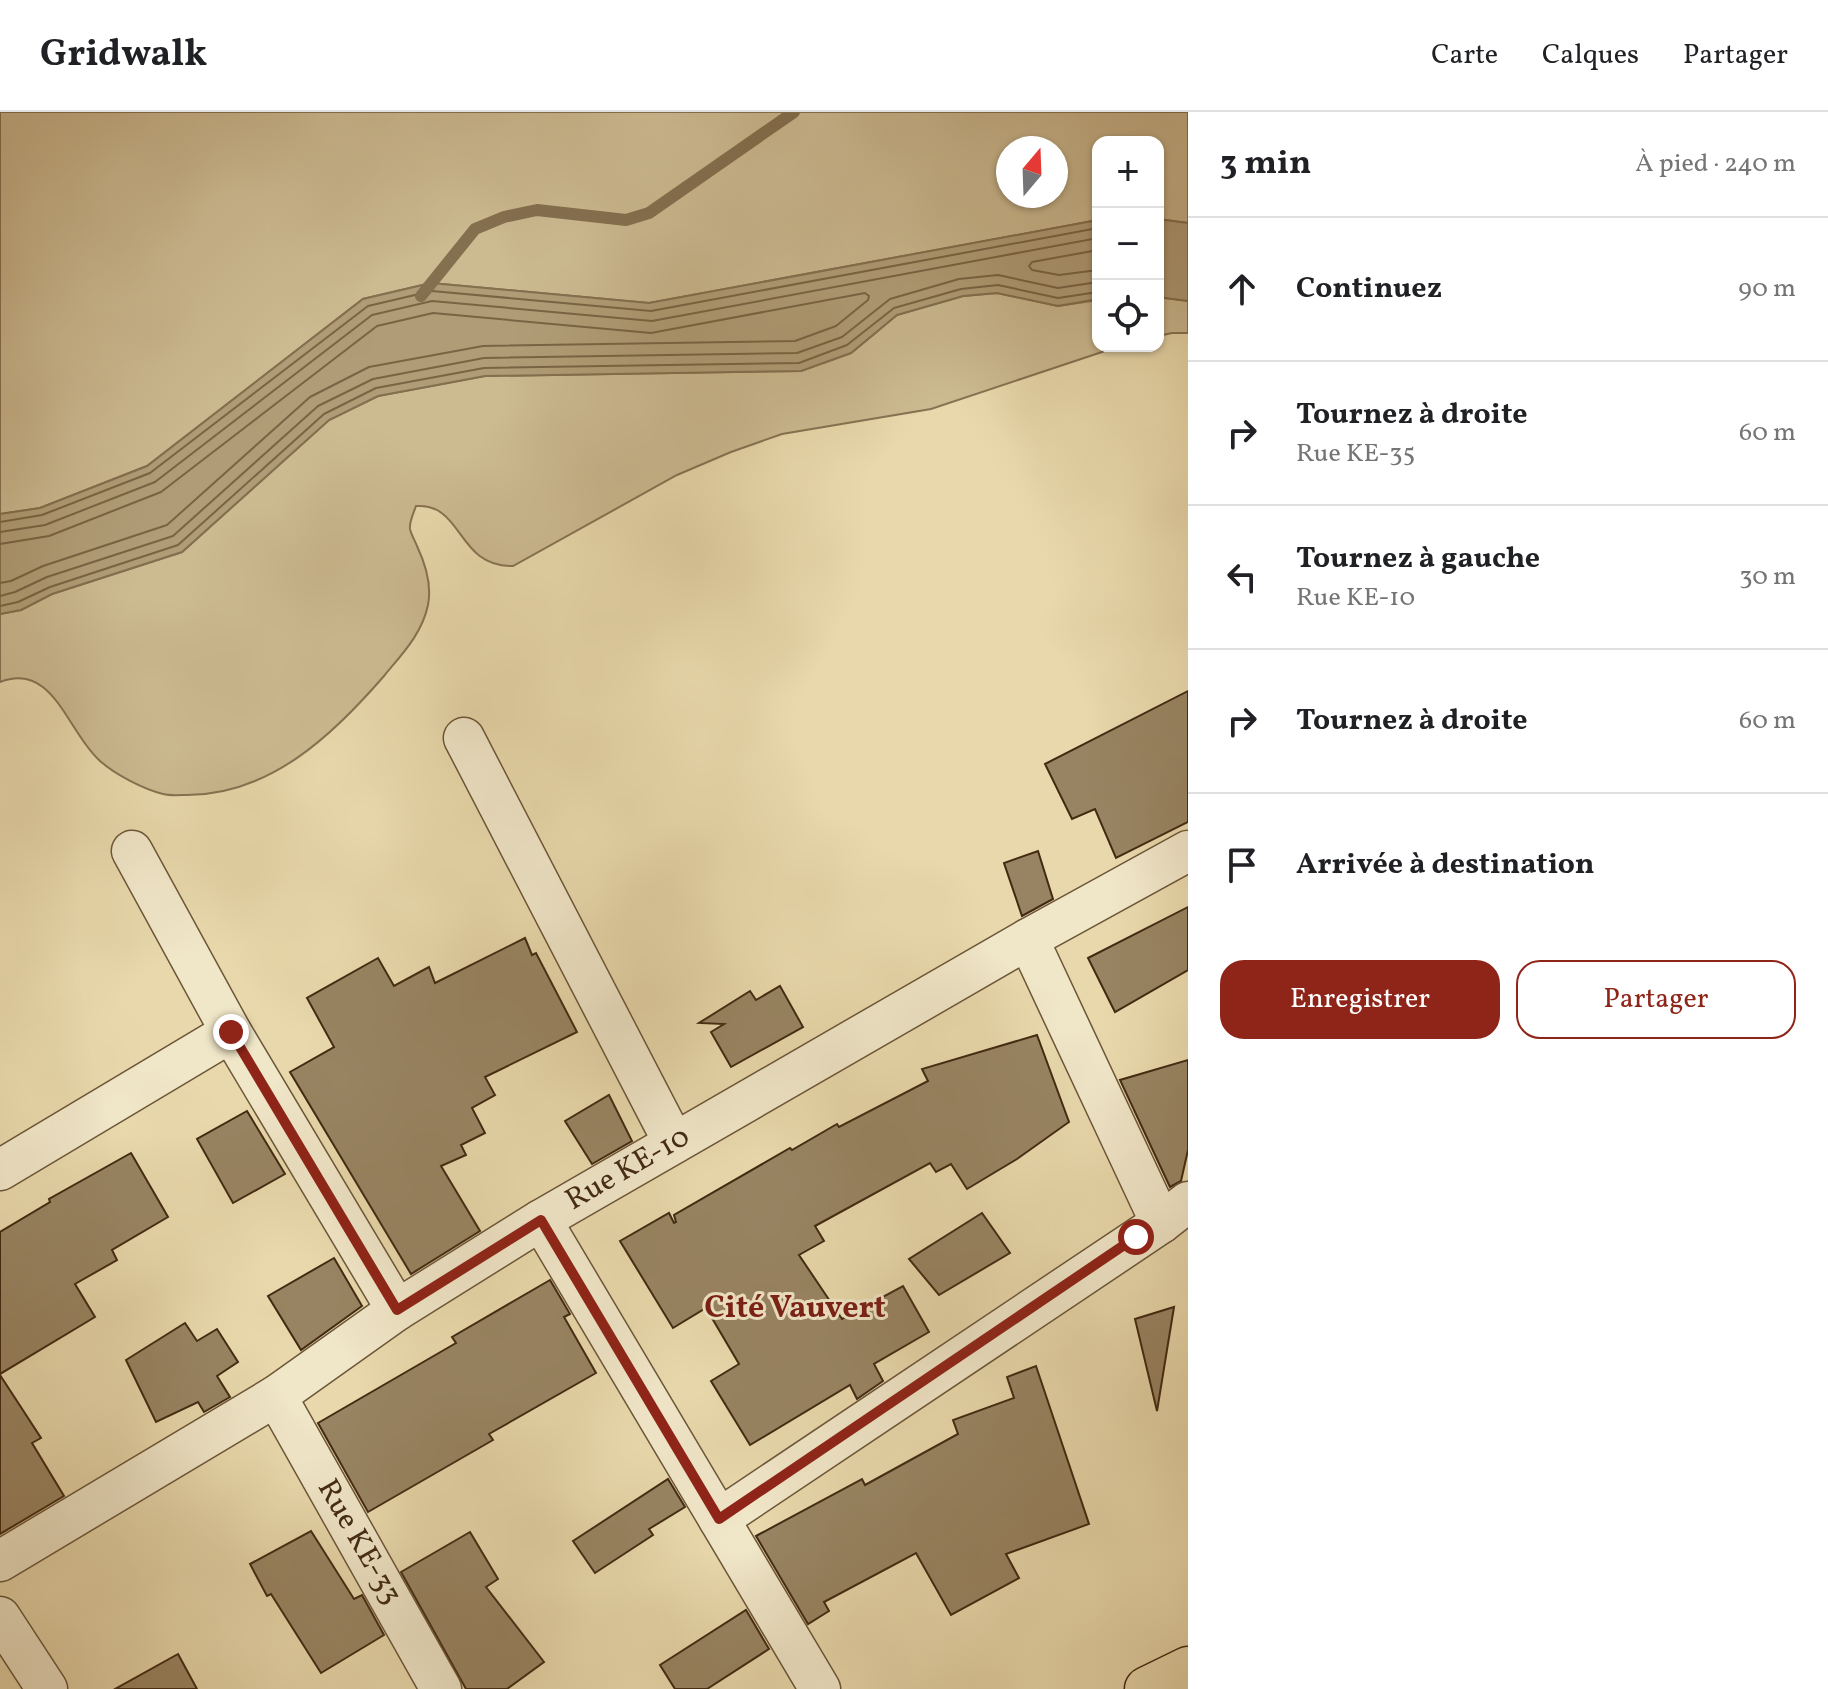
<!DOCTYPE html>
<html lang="fr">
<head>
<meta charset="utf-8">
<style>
	:root { --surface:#fff; --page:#f2f2f2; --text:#202124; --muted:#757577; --line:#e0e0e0; --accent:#8f2418 }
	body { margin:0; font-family:Vollkorn,serif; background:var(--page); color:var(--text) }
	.controls { position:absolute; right:24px; top:24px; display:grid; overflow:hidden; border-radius:16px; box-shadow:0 2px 6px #0004 }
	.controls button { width:72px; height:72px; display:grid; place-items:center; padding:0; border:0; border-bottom:2px solid var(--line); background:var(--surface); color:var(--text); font:40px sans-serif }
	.compass { position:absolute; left:996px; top:24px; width:72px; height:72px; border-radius:50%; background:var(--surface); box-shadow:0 2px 6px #0004; rotate:19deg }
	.stop { position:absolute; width:24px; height:24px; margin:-18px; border:6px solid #8f2418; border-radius:50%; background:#fff }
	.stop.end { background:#8f2418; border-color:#fff; box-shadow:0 2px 8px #0008 }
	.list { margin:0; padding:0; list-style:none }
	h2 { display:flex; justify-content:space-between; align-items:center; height:104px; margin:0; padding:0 32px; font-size:34px }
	h2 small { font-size:26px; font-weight:400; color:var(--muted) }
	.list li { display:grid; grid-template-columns:52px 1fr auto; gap:24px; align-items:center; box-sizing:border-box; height:144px; padding:0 32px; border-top:2px solid var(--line) }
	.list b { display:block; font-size:30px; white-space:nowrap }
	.list p { margin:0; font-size:26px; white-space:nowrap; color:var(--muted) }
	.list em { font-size:26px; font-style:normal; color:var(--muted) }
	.actions { display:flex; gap:16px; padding:24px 32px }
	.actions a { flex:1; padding:18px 0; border:2px solid var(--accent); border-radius:24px; text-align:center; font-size:28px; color:var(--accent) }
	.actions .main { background:var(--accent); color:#fff }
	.icon { flex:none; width:44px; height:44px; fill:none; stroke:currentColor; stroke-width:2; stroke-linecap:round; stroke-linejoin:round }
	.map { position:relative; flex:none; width:1188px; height:1577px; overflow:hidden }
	header { display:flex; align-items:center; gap:48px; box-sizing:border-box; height:112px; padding:0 40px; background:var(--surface); border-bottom:2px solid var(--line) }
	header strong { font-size:38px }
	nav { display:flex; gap:44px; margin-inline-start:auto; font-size:28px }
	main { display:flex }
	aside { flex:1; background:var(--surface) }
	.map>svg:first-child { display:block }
</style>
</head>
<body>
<header>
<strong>Gridwalk</strong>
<nav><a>Carte</a><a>Calques</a><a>Partager</a></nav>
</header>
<main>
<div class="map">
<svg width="1188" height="1577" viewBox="0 0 1188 1577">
	<rect width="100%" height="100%" fill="#e8d8ab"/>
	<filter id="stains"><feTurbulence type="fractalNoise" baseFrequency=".0025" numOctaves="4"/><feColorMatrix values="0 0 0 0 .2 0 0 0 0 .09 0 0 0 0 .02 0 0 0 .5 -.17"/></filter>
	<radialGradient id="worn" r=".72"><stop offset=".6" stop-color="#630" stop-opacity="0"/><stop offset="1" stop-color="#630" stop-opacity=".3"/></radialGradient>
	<g fill="#ccba91" stroke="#877252" stroke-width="2" fill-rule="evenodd">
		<path d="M0,0H1188V111L1158,107V30H1098V108L649,191L431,171L363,187L147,354L40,396L0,402ZM1008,36H1056V84H1008Z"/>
		<path d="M997,181L1058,194L1098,188V234H1120L931,297L782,322L731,340L677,363L513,454C456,455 464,391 416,394C414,400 409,410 410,417C411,422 415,429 417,434C425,451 432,473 428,493C422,522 402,542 384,564C333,623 270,683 187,683C180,683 170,684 163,682C143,677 114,662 99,648C67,619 53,549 0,570V502L21,498L52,482L182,440L329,308L378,284L485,264L801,259L851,241L897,203L963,184Z"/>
		<polygon points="1158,185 1188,189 1188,221 1172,221 1158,224"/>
	</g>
	<g fill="#b09d77" stroke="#846f4f" stroke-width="2">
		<polygon points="1158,107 1188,111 1188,189 1158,185"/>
		<polygon points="1098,108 1098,187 1058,194 997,181 963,184 897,203 851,241 801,259 485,264 378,284 329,308 182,440 52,482 21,498 0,502 0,402 40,396 147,354 363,187 431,171 649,191"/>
	</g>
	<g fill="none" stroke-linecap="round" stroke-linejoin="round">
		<g stroke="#796444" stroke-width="2">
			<polyline points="1098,138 1032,150 1029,154 1032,158 1059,163 1098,158"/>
			<polyline points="0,410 42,403 150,361 368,194 432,179 651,199 1098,116"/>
			<polyline points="0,420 45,413 155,370 372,203 432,189 652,209 1098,126"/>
			<polyline points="0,432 49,424 161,380 377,214 433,201 651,221 865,181 869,184 868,188 836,214 795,229 483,234 369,255 310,285 167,413 43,454 11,469 0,471"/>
			<polyline points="0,484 15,480 47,465 173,424 318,294 373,267 484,246 797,241 842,225 890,187 959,167 998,163 1058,176 1098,170"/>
			<polyline points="0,494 18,490 50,475 178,433 324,302 376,276 484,256 799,251 847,233 894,196 961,177 998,173 1058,186 1098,180"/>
		</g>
		<polyline stroke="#846f4f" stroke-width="12" points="421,184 475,117 504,105 537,98 626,108 649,101 794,0"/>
	</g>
	<g fill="#988462" stroke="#422a12" stroke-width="2">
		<polygon points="1188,579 1188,710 1116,746 1095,697 1072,707 1045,652"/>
		<polygon points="1038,739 1053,787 1022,804 1004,751"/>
		<polygon points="1188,795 1188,858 1115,900 1088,846"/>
		<polygon points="525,826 532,843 536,841 577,920 485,965 495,983 472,996 485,1021 461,1033 466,1043 441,1054 480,1119 411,1162 290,960 334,935 307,886 378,846 394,874 429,855 435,871"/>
		<polygon points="780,874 803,915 731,955 711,920 724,912 699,911 750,879 756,888"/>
		<polygon points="1037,923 1069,1010 1017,1047 967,1077 951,1052 936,1060 930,1051 815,1114 824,1129 799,1143 842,1207 903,1174 929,1220 874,1252 883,1269 857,1287 850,1273 750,1333 711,1269 739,1252 706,1196 673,1216 620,1129 669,1101 674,1111 676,1110 674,1103 790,1036 792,1038 837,1012 839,1015 928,969 922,957"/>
		<polygon points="1188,948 1188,1038 1181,1069 1170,1075 1120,968"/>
		<polygon points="609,983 632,1029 592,1052 565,1009"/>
		<polygon points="247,999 285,1062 233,1091 197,1027"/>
		<polygon points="131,1041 168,1105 112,1138 117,1148 75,1172 95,1205 0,1262 0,1120 50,1090 49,1087"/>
		<polygon points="982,1101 1010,1141 939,1183 909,1147"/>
		<polygon points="334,1146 362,1194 301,1238 268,1184"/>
		<polygon points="550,1168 570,1202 564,1205 596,1261 489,1322 493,1328 368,1400 318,1311 456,1231 452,1225"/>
		<polygon points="1174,1195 1157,1299 1135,1207"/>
		<polygon points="185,1211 197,1229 217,1217 238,1250 217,1264 230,1285 204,1300 198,1290 156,1310 126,1248"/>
		<polygon points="1036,1254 1089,1412 1006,1442 1019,1466 951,1503 916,1441 824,1490 829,1499 808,1512 756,1424 862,1367 865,1373 958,1322 953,1308 1014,1286 1007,1265"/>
		<polygon points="0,1263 41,1326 32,1331 64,1384 0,1422"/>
		<polygon points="668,1367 685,1395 649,1417 653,1423 595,1461 573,1429"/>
		<polygon points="311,1419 354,1487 362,1483 384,1523 321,1561 271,1482 267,1484 250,1452"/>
		<polygon points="470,1420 498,1467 486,1475 544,1550 507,1577 466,1577 401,1460"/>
		<polygon points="746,1498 769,1537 707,1577 675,1577 660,1553"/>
		<polygon points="178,1542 197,1577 115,1577"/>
	</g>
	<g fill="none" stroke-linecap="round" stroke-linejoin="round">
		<defs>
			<g id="street">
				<polyline points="464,626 674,1031"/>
				<polyline points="132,739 231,920 397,1198"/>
				<polyline points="1028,827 1161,1111"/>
				<polyline points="0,1058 231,920"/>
				<polyline points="541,1108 820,1577"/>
				<polyline points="276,1284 441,1577"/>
				<polyline points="719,1407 1161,1111 1188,1090"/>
				<polyline points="0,1449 276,1284 397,1198 541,1108 1028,827 1188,739"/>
				<polyline points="0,1505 47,1577"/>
			</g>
			<polyline id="highway" points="1147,1577 1188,1557"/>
		</defs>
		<use href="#street" stroke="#6c5638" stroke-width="43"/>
		<use href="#highway" stroke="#422a12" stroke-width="47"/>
		<use href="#street" stroke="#f0e6c8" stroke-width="40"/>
		<use href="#highway" stroke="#e8d8ab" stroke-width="44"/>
	</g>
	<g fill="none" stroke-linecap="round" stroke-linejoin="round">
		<polyline stroke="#8f2418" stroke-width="10" points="231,920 397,1198 541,1108 719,1407 1136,1125"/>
	</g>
	<g text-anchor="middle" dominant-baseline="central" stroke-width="6" stroke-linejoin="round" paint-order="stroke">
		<g font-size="30" fill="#422a12" stroke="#f0e6c8">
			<text transform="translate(628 1057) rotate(-30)">Rue KE-10</text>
			<text transform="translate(359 1430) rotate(60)">Rue KE-33</text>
		</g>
		<g font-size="32" font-weight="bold" fill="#7a1f14" stroke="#f0e6c8">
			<text x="795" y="1197">Cité Vauvert</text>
		</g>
	</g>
	<rect width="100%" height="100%" filter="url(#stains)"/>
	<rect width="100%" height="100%" fill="url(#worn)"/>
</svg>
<div class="controls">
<button>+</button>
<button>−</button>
<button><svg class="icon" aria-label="locate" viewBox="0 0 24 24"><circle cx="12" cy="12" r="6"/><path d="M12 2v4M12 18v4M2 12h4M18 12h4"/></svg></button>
</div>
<svg class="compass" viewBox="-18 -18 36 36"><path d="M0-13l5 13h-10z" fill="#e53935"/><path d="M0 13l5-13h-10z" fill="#757577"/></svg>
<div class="stop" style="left:1136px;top:1125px"></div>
<div class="stop end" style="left:231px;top:920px"></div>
</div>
<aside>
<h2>3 min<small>À pied · 240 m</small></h2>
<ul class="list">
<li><svg class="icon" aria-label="ahead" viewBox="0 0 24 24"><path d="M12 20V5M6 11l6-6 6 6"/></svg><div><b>Continuez</b></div><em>90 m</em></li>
<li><svg class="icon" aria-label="right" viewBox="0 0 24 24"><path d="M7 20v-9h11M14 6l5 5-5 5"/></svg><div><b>Tournez à droite</b><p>Rue KE-35</p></div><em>60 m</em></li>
<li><svg class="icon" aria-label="left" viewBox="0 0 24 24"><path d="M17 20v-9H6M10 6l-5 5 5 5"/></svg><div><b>Tournez à gauche</b><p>Rue KE-10</p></div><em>30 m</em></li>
<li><svg class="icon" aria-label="right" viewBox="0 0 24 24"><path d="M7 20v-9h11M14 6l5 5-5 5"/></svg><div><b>Tournez à droite</b></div><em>60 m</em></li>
<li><svg class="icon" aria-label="arrive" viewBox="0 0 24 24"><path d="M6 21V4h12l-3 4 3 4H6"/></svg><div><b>Arrivée à destination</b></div></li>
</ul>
<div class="actions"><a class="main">Enregistrer</a><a>Partager</a></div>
</aside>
</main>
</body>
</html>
